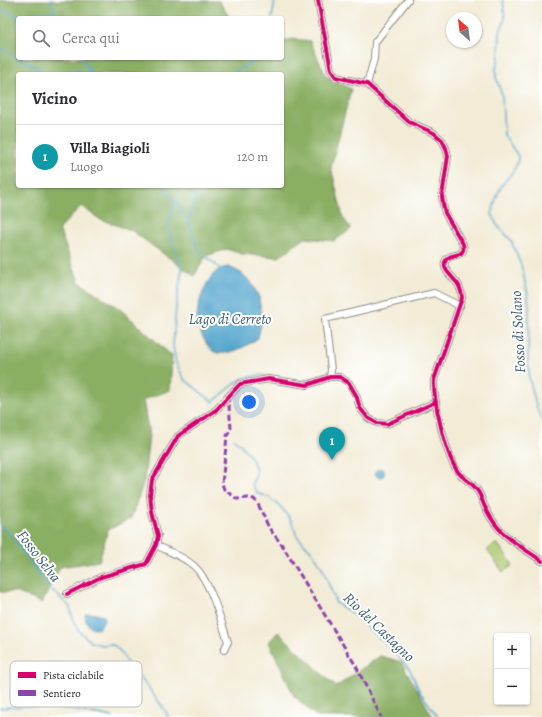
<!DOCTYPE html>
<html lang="it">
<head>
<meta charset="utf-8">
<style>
	:root { --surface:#fff; --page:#f2f2f3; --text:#2b2b33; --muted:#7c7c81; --line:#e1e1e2; --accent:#7c3aed }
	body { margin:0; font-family:Alegreya,serif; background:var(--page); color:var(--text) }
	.controls { position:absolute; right:12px; bottom:12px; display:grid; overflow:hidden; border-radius:4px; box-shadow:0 1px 3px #0004 }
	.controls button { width:36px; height:36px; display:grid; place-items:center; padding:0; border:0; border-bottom:1px solid var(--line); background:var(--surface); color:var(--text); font:20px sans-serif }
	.compass { position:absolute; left:446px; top:12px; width:36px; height:36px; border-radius:50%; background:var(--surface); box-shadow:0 1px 3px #0004; rotate:332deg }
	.you { position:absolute; left:249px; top:402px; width:14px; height:14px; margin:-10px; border:3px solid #fff; border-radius:50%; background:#1a73e8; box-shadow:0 0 0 6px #1a73e833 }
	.badge { display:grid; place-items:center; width:26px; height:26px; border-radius:50%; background:var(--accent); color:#fff; font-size:13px; font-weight:700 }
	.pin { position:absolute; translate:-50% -33px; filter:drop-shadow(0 1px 2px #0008) }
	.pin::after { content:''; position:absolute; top:21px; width:14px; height:12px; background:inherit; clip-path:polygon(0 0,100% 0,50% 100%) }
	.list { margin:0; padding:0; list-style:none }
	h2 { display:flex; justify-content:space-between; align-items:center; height:52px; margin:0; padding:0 16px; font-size:17px }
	h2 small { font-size:13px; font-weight:400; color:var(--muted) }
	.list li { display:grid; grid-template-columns:26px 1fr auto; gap:12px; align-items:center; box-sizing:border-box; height:64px; padding:0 16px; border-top:1px solid var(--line) }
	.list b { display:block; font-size:15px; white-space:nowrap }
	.list p { margin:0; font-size:13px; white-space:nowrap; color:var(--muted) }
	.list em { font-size:13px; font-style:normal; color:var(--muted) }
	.icon { flex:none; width:22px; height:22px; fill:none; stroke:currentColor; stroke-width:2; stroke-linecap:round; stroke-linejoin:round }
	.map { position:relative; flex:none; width:542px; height:717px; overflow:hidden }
	.search { position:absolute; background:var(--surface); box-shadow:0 1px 3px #0004; left:16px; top:16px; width:268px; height:44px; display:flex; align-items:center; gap:10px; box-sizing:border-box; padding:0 14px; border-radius:4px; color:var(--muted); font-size:15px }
	.panel { position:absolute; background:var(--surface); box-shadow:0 1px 3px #0004; left:16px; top:72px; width:268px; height:116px; border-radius:4px }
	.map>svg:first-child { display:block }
</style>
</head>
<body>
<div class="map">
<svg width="542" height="717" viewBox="0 0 542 717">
	<rect width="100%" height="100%" fill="#fff"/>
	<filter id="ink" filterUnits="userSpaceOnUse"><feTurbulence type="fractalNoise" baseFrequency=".025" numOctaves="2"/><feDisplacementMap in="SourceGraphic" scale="8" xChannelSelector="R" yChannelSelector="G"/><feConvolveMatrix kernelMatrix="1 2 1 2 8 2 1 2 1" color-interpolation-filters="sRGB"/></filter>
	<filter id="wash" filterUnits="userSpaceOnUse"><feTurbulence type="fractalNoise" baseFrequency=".012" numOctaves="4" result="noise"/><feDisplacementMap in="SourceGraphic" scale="16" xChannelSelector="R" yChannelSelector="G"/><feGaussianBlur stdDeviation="0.9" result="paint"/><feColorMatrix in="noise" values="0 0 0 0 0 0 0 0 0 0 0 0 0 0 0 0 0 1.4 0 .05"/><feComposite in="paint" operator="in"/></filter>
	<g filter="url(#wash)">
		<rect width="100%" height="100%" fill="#f2ebd6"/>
		<polygon fill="#aecb72" stroke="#6c7b4e" points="497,543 513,565 503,572 487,550"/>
		<g fill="#8aaf64" stroke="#5a6d48" fill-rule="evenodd">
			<path d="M0,0L219,1L230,18H18V58H282V41L294,39L310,41L326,76L351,89L331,167L343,218L351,229L334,241L305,238L279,257L242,254L226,249L206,256L194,276L131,230L101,220L81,206L59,229L79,282L120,309L172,356L170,390L143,400L149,435L144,481L131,518L108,530L99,561L60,567L42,603L16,592H0ZM18,74H282V186H18Z"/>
			<polygon points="278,632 336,687 380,656 401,662 433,717 317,717 294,696 269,642"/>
		</g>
		<g fill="#51a4cc" stroke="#3e687c">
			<path d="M229,267L241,273L251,282L259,297L262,320L258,338C249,345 231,355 218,353C212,352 208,347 205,341C202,336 198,328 197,321C196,307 206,276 220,269C222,268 226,267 229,267Z"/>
			<circle cx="380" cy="473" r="4.5"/>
			<polygon points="90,613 104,616 105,620 98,629 90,627 86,621 85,614"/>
		</g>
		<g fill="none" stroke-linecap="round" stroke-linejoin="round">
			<g stroke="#51a4cc" stroke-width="1.5">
				<polyline points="51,0 57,18"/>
				<path d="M503,0L505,19L500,32L499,56L496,69V77L502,95L504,135L518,156C519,170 505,178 500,189C496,196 494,206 492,214L497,225L511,240L522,268L528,295L529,308L528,358L529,377L537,409L542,419"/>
				<polyline points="0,9 17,16 33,13 54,12"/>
				<polyline points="272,18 275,0"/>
				<polyline points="0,47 21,60 52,74"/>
				<polyline points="81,58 93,74"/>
				<polyline points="54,74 77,70 91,72"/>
				<polyline points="230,74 253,62 256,58"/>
				<path d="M163,186C172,197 181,208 188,221C193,231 193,242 199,250C204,257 214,262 220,269"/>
				<polyline points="175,201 169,225 171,240 182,269 176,306 173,346 176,363 184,379 213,402 237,382 244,378 259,375 302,381 320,377"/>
				<polyline points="188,222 199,186"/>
				<path d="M234,439C243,446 255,459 256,473C256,476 253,481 252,484L257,493L268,497L280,506L291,520L297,536L313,553L323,569L336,603L349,611L393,650L410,670L420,692L438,717"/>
				<polyline points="0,526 7,531 47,585 70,607 74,623 79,631 91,642 102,645 110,644 115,646 121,652 130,669 139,676 165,710 168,717"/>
				<path d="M0,708C38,703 76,710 113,717"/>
			</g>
		</g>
	</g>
	<g filter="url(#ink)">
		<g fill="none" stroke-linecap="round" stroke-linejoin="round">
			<defs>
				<g id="minor">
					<path d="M318,0L331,70L336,77L367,84L409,122L434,133L442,140L446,148L448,156L442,196L443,204L445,213L463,244C467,260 448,251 445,262C442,271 456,279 459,286C461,290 462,294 462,298L434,380C433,400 445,451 456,469C461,478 472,482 477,490C481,495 482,501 485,507C488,513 492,520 496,525C507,540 527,550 542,561"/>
					<polyline points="367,84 374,59 375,42 408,0"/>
					<polyline points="330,377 331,370 325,319 434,293 460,306"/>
					<path d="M156,545C169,552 183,556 194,566C210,580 221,621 228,642L224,650"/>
					<polyline points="67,594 101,577 146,564 156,545 158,536 152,512 150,495 152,480 178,436 216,410 240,384 269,379 307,385 330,377 340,377 349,383 356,395 360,408 368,418 377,423 387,424 436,402"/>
				</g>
			</defs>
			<use href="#minor" stroke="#8e8b80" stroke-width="8"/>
			<use href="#minor" stroke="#fff" stroke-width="6"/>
			<polyline stroke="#8e44ad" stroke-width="3" stroke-dasharray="6 3" stroke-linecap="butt" points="228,396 231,428 227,436 222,484 224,489 237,499 248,498 254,499 258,504 269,528 282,545 356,666 381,717"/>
			<defs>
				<g id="cycleway">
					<path d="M318,0L331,70L336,77L367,84L409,122L434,133L442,140L446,148L448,156L442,196L443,204L445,213L463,244C467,260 448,251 445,262C442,271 456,279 459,286C461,290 462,294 462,298L434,380C433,400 445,451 456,469C461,478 472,482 477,490C481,495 482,501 485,507C488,513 492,520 496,525C507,540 527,550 542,561"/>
					<polyline points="67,594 101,577 146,564 156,545 158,536 152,512 150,495 152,480 178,436 216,410 240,384 269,379 307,385 330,377 340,377 349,383 356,395 360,408 368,418 377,423 387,424 436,402"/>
				</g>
			</defs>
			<use href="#cycleway" stroke="#fff" stroke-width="6"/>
			<use href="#cycleway" stroke="#d6006c" stroke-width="4"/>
		</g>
	</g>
	<g text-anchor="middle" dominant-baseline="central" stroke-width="4" stroke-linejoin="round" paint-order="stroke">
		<g font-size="15" font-style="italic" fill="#3c6173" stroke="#fff">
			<text x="230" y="319">Lago di Cerreto</text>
			<text transform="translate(518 332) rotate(-93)">Fosso di Solano</text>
			<text transform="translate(39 556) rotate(52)">Fosso Selva</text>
			<text transform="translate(379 627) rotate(44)">Rio del Castagno</text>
		</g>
	</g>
	<rect x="10" y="661" width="132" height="46" rx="6" fill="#fff" stroke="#bfbfbf" stroke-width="1"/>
	<rect x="18" y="672" width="18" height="6" fill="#d6006c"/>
	<rect x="18" y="690" width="18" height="6" fill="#8e44ad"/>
	<g font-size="11" fill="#2b2b2b">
		<text x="43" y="679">Pista ciclabile</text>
		<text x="43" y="697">Sentiero</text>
	</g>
</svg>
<div class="controls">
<button>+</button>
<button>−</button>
</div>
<svg class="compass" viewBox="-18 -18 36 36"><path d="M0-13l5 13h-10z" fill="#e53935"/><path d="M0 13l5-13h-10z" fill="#7c7c81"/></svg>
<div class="you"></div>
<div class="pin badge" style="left:332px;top:460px;background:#0f9aa8">1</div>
<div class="search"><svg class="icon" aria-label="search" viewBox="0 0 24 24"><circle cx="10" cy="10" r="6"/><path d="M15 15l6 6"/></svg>Cerca qui</div>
<section class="panel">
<h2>Vicino<small></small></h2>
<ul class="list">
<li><span class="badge" style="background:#0f9aa8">1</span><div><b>Villa Biagioli</b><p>Luogo</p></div><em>120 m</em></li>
</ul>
</section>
</div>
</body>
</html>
